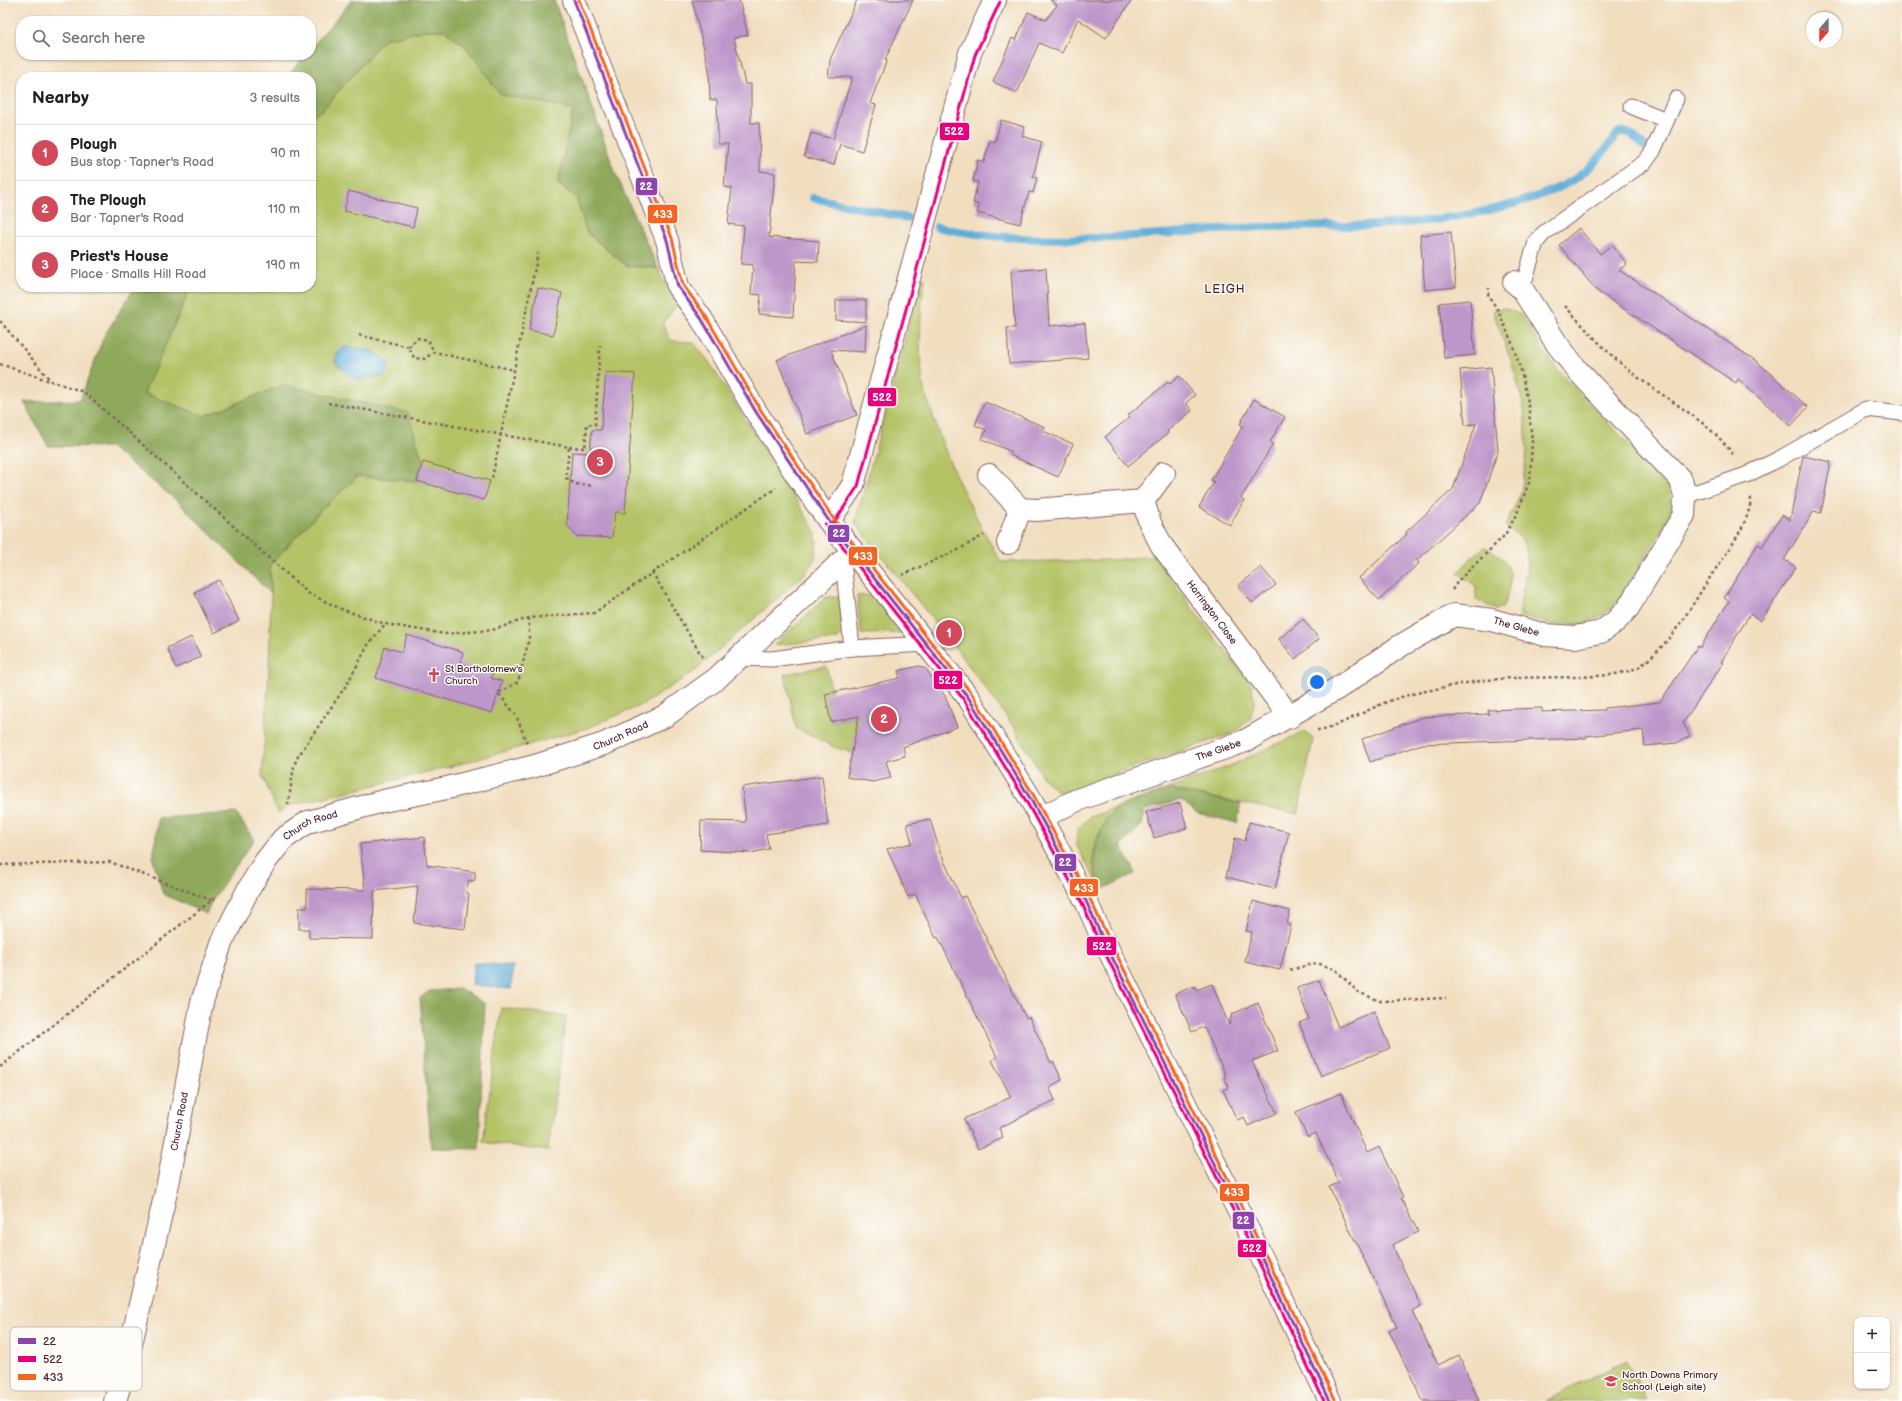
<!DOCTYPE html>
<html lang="en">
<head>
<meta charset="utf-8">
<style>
	:root { --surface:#fff; --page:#f6f6f6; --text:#222; --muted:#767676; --line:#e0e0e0; --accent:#d1495b }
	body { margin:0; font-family:"Balsamiq Sans",sans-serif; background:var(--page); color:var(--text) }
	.controls { position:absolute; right:12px; bottom:12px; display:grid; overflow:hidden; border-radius:8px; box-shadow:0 1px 3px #0004 }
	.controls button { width:36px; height:36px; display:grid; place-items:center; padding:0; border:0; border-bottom:1px solid var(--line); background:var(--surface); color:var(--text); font:20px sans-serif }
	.compass { position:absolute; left:1806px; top:12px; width:36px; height:36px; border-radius:50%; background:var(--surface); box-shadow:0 1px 3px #0004; rotate:201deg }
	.you { position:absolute; left:1317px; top:682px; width:14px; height:14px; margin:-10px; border:3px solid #fff; border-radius:50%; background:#1a73e8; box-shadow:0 0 0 6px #1a73e833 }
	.badge { display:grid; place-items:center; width:26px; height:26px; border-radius:50%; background:var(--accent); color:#fff; font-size:13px; font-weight:700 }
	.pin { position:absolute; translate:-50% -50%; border:2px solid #fff; box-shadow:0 1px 4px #0006 }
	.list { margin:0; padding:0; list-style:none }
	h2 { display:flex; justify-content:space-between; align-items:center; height:52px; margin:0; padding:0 16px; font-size:17px }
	h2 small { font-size:13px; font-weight:400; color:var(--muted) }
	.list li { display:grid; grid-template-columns:26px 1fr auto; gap:12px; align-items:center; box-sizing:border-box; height:56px; padding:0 16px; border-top:1px solid var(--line) }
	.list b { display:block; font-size:15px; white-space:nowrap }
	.list p { margin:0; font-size:13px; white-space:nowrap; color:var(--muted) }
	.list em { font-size:13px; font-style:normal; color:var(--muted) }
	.icon { flex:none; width:22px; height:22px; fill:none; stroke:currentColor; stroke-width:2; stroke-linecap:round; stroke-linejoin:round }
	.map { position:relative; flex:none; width:1902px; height:1401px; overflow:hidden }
	.search { position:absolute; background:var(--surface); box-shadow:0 1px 3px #0004; left:16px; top:16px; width:300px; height:44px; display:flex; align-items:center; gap:10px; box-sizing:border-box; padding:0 14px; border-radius:16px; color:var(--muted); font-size:15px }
	.panel { position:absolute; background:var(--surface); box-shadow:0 1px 3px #0004; left:16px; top:72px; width:300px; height:220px; border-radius:16px }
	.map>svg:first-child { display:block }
</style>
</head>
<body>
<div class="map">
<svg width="1902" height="1401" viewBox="0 0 1902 1401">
	<rect width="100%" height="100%" fill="#fdfcf7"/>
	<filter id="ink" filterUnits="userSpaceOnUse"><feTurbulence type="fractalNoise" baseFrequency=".025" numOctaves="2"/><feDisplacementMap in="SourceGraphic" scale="8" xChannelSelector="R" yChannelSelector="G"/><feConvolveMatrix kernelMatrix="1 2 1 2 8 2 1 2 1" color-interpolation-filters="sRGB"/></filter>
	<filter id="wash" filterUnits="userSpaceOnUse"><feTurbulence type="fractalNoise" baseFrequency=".012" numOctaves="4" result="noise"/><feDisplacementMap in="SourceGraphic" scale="16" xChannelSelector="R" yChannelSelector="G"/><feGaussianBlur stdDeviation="0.9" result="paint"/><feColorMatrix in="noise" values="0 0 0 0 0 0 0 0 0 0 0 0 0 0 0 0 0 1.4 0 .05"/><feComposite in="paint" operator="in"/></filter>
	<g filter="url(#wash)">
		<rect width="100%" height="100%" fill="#f1debf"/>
		<g fill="#b4c366" stroke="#7f7148">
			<path d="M425,30H445L467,48L500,94L573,109L558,184L576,197L587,233L627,266L658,268L676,306L663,324L671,341L693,342L707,359L815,530C819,551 817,557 805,574L695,671L644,704L588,728L449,767L288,806L278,813L262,775L269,670L271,594L270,565L322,509L358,476L417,481L284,385L204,416L143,393L183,305L190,287H311V117L323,109L384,39Z"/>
			<path d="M921,277L925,278C920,314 918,348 923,384C925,396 931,408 934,419C950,470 975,516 1001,562L1111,560L1154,556L1203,623L1250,682L1255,700L1250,719L1234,733L1136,766L1070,792L1057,791L1043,778L1013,726L961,655L855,523L896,375Z"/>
			<path d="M1504,308L1521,315L1555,367L1580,395L1656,471L1668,486L1672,499L1671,511L1662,530L1617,601L1606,613L1585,624L1555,625L1520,616C1518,591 1537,559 1520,537C1516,533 1509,529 1505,526L1521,493L1527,452L1524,407L1514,370L1493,311Z"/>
			<path d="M1485,547C1515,561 1514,579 1503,607L1496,610L1476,599V586L1458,573L1472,557Z"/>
			<polygon points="871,595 903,633 861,634 857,596"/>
			<polygon points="826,597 839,597 843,633 838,639 774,645"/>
			<polygon points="826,666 832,691 825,692 831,722 859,716 863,738 852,753 834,747 796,728 785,674"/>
			<polygon points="1305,731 1313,739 1298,814 1168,789 1230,766"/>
			<path d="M1117,807C1104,821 1092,842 1093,863C1094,872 1098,882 1101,890L1076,844L1077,829L1090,817Z"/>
			<polygon points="501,1008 566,1016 548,1151 483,1142"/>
			<polygon points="1627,1360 1647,1401 1545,1401"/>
		</g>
		<g fill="#8fa95b" stroke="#6c6443">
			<polygon points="352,0 554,0 617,177 658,268 627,266 587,233 576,197 558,184 573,109 500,94 467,48 445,30 425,30 384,39 323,109 311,117 311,77 287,77 305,55 311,55 311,48"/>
			<polygon points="135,287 190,287 183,305 144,393 204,416 284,385 408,413 423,462 417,481 358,476 322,509 270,565 271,594 176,500 110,447 48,446 24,402 80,400 104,336"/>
			<polygon points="1168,789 1241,804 1237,823 1197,813 1181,800 1145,810 1142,825 1121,846 1136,873 1101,890 1093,863 1097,840 1106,819 1117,807"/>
			<polygon points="236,813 254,840 212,900 206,914 163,894 153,859 158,818"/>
			<polygon points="461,989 485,1004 479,1149 431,1148 420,998 429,991"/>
		</g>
		<g fill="#5fadd8" stroke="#546682">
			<path d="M344,347C360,348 378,350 389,363L387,373L382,377H367L363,381L354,379L335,362L338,351Z"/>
			<polygon points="474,963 513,966 511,989 472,985"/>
		</g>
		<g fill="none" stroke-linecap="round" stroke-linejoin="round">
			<g stroke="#5fadd8" stroke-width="8">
				<polyline points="813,198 907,218"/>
				<path d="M937,227C1044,251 1156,232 1264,227C1301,226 1338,227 1375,225C1436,222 1506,212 1562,186C1587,175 1602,155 1618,133C1629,128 1638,141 1645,147"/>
			</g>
		</g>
		<g id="blocks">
			<g fill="#be97ca">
				<polygon points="692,0 739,0 748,35 734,38 745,84 751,84 751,123 759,123 760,171 775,173 769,237 819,241 818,262 796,261 793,317 759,314 761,295 751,294 753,265 741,264 744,226 728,224 732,188 724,187 728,144 718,144 717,100 710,100 709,69"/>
				<polygon points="857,0 913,0 885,60 887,60 870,103 876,105 862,151 840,144 834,165 804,157 811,133 833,139 852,77 828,77 830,60"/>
				<polygon points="1050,0 1132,0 1106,38 1078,19 1062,53 1039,43 1017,93 993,82 1012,38 1016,40 1028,12 1046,20 1057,5"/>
				<polygon points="1001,120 1025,127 1022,136 1042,142 1033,177 1037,178 1033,193 1029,192 1020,224 977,213 979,205 973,203 978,182 973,181 978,160 984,162 990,140 995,142"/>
				<polygon points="349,191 417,208 413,227 344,211"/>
				<polygon points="1579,228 1600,254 1612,245 1627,264 1619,270 1756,361 1808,407 1791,426 1738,379 1736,383 1597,291 1559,245"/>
				<polygon points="1451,232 1456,287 1425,290 1420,235"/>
				<polygon points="1046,268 1049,326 1085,323 1088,358 1009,364 1007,328 1015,328 1011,271"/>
				<polygon points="538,288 562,293 553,335 529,330"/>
				<polygon points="836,300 866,300 866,322 836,320"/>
				<polygon points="1470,300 1475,355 1444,358 1439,303"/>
				<polygon points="866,325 865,352 831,350 857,415 807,434 777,360"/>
				<polygon points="1491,367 1498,451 1480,503 1417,560 1419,563 1379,600 1359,578 1407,534 1406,532 1453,489 1476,424 1465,425 1460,370"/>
				<polygon points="606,372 635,374 625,513 615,512 612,538 576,536 567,525 572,452 590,453 592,430 601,430"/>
				<polygon points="1179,376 1195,395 1186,403 1192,411 1167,431 1168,433 1128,466 1105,437 1130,417 1128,415 1168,382 1170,384"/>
				<polygon points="1254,399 1285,417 1270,442 1273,444 1241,498 1244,500 1230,525 1199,507 1214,482 1211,480 1243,426 1240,424"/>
				<polygon points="985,402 1045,427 1043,431 1073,444 1058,477 1010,455 1012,452 982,439 986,430 975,425"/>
				<polygon points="1803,456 1831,462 1821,513 1814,511 1784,560 1796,567 1761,621 1750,614 1721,662 1723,663 1683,723 1690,736 1677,743 1645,746 1643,730 1586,736 1586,738 1422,744 1370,762 1362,739 1423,717 1489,714 1488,710 1542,708 1542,712 1605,710 1605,708 1660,702 1698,646 1700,648 1729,601 1724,598 1758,544 1762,547 1782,515 1790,520"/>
				<polygon points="423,462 490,481 484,500 417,481"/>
				<polygon points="1261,567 1276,585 1252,603 1238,586"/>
				<polygon points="219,580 239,621 214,633 194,592"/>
				<polygon points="1303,619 1319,639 1295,659 1279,639"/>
				<polygon points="407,635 463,652 460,663 493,673 491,678 502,681 492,713 376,678 385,647 402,652"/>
				<polygon points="191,637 201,657 176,668 167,648"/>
				<polygon points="919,666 926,669 945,696 957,727 903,747 905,756 886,761 891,778 872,782 847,777 859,716 831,722 825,694 900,678 898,671"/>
				<polygon points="822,776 828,825 766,834 769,849 751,853 700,850 701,821 746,822 742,787"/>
				<polygon points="1180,803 1187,828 1154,838 1146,812"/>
				<polygon points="930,819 940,852 961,898 965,896 1026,1018 1029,1017 1051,1063 1053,1061 1062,1080 1049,1087 1055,1100 999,1128 1003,1138 978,1149 964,1119 1011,1097 992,1060 997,1057 938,937 936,938 915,894 908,897 887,849 912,843 907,824"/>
				<polygon points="1249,822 1289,832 1275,889 1226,877 1235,838 1245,841"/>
				<polygon points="424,837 427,865 475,872 475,880 468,881 467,893 469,894 465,929 414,923 418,886 374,891 373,939 309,938 309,929 299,929 299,908 307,908 307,889 365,890 360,844"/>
				<polygon points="1253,901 1290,911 1287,924 1291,925 1280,970 1245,962 1252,932 1246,931"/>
				<polygon points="1319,980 1338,1027 1374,1011 1390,1048 1321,1076 1299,1023 1309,1019 1297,988"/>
				<polygon points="1212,984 1229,1025 1232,1014 1258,1003 1278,1051 1252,1061 1277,1113 1248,1126 1244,1117 1237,1120 1223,1090 1229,1087 1224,1077 1226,1076 1204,1027 1192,1032 1175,994 1194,986 1196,990"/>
				<polygon points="1341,1093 1367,1153 1379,1147 1403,1197 1401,1198 1418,1232 1392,1245 1421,1306 1412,1311 1438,1365 1459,1355 1479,1401 1423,1401 1389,1331 1397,1327 1329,1187 1339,1183 1316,1133 1307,1137 1296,1112"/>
			</g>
		</g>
	</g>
	<g filter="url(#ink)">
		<use href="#blocks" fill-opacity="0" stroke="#84625f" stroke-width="1"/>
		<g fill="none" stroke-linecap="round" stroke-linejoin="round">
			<defs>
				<g id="lane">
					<polyline points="1631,106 1666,120"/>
					<polyline points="1522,289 1536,242 1544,233 1645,162 1653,151 1676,99"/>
					<polyline points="1685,496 1746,475 1779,459 1866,409 1902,413"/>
					<polyline points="843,561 852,648"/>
					<polyline points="739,658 772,659 852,648 928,644"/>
				</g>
				<g id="street">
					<polyline points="989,475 1020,509 1036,510 1143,501 1164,473"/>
					<path id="s1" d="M1143,501L1150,523L1162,546L1290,717"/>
					<polyline points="829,521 853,485 970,53 995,0"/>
					<polyline points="1008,543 1020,509"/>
					<path id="s2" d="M1040,818L1077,800L1245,741L1338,688L1400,646L1454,615L1492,620L1545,635L1575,637L1601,632L1615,622L1628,608L1684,515L1685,496L1681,480L1578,371L1557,344L1522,289L1514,282"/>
					<path id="s3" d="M115,1401L128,1357L169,1179L202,1002L221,943L248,890L265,862L283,839L308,822L383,801L447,788L535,766L604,744L665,716L716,679L853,551"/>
				</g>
				<polyline id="secondary" points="574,0 667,240 678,287 701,318 756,412 796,474 829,521 968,697 1030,798 1086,901 1100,933 1262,1258 1330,1401"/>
			</defs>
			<use href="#lane" stroke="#84625f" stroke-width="17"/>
			<use href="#street" stroke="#84625f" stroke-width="24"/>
			<use href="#secondary" stroke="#84625f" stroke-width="24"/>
			<g stroke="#84625f" stroke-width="2.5" stroke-dasharray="3 3" stroke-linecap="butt">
				<path d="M1565,306C1585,328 1606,352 1630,371C1662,398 1710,420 1734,456"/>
				<polyline points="0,321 51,381 84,392 308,593 341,609 385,624 445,634 492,630 529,618 594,613 776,488"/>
				<polyline points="359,335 409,347 414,358 424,359 434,352 514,370"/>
				<polyline points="409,347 417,338 428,340 434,352"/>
				<polyline points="0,364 50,381"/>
				<polyline points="328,403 569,447 566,478 575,484 594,486"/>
				<polyline points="569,447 585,448 587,424 595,425 600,345"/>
				<polyline points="492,478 538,253"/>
				<polyline points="652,572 703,658"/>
				<polyline points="902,575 956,551 984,535"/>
				<polyline points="1452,590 1458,581 1505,535 1518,511 1530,480 1532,440 1528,402 1521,370 1512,343 1498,310 1488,296 1489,288"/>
				<path d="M1317,730C1334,729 1367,710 1384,703C1399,697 1415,693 1431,690C1458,684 1486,679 1514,678C1543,676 1618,681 1640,666C1671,644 1690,608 1711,576C1725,554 1751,523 1751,496"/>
				<polyline points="527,743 516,715 498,693 518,682 529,639 529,618"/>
				<polyline points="288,805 294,766 297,758 347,684 368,645 385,624"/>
				<polyline points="0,865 110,862 211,900"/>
				<polyline points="1290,970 1317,963 1336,970 1358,992 1380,1001 1446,998"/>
				<polyline points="0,1067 212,900 215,899"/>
			</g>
			<use href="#lane" stroke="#fff" stroke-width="15"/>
			<use href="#street" stroke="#fff" stroke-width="22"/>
			<use href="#secondary" stroke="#fff" stroke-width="22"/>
			<defs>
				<polyline id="bus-1" points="574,0 667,240 678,287 701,318 756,412 829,521 968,697 1030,798 1086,901 1100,933 1262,1258 1330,1401"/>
				<g id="bus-2">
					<polyline points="825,524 964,700 1026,801 1082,903 1096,935 1258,1260 1324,1401"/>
					<polyline points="833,524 858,486 975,55 1000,2"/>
				</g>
				<polyline id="bus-3" points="579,0 672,238 683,285 705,315 760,409 833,518 972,694 1034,796 1090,899 1105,931 1266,1256 1335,1399"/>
			</defs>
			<use href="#bus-1" stroke="#fdfcf7" stroke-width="6"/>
			<use href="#bus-2" stroke="#fdfcf7" stroke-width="6"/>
			<use href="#bus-3" stroke="#fdfcf7" stroke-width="6"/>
			<use href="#bus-1" stroke="#8e44ad" stroke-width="3"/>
			<use href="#bus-2" stroke="#e5007d" stroke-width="3"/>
			<use href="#bus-3" stroke="#f26522" stroke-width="3"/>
		</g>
	</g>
	<defs>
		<symbol id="church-bare" viewBox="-9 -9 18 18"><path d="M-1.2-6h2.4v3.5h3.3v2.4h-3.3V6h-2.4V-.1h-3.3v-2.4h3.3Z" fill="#d1495b" stroke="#fdfcf7" stroke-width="2.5" paint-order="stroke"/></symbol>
		<symbol id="school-bare" viewBox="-9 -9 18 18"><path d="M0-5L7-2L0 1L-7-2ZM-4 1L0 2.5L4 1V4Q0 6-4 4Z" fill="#d1495b" stroke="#fdfcf7" stroke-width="2.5" paint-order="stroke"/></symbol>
	</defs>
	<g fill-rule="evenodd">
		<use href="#church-bare" x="424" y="665" width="20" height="20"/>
		<use href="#school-bare" x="1601" y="1371" width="20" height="20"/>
	</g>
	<g text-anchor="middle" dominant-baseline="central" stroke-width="3" stroke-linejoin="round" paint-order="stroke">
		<g font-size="10" fill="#4a1f2b" stroke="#fdfcf7">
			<text stroke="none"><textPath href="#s1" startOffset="132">Harrington Close</textPath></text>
			<text stroke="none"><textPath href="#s2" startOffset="527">The Glebe</textPath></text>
			<text stroke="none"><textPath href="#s3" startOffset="947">Church Road</textPath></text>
			<text stroke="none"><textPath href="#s2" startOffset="191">The Glebe</textPath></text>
			<text stroke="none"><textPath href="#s3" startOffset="623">Church Road</textPath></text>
			<text stroke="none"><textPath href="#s3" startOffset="287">Church Road</textPath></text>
		</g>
		<g font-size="10" fill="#4a1f2b" stroke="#fdfcf7" text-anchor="start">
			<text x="445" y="669">St Bartholomew's<tspan x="445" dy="12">Church</tspan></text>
			<text x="1622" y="1375">North Downs Primary<tspan x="1622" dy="12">School (Leigh site)</tspan></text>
		</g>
		<g font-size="12" letter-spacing="1" fill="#4a1f2b" stroke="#fdfcf7">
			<text x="1225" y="289">LEIGH</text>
		</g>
	</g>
	<rect x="10" y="1327" width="132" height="64" rx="6" fill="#fdfcf7" stroke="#c7baba" stroke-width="1"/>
	<rect x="18" y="1338" width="18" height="6" fill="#8e44ad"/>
	<rect x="18" y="1356" width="18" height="6" fill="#e5007d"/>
	<rect x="18" y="1374" width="18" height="6" fill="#f26522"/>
	<g font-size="11" fill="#4a1f2b">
		<text x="43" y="1345">22</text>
		<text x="43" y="1363">522</text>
		<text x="43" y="1381">433</text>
	</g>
	<g stroke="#fdfcf7" stroke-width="1.5">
		<rect x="939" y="122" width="31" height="19" rx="4" fill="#e5007d"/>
		<rect x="635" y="177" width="23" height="19" rx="4" fill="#8e44ad"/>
		<rect x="647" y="204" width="31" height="20" rx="4" fill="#f26522"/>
		<rect x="867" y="387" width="30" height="20" rx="4" fill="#e5007d"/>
		<rect x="827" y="524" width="23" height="19" rx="4" fill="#8e44ad"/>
		<rect x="848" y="546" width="30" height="20" rx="4" fill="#f26522"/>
		<rect x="933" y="670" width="30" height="20" rx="4" fill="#e5007d"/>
		<rect x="1054" y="853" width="23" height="19" rx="4" fill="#8e44ad"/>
		<rect x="1069" y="878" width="30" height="19" rx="4" fill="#f26522"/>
		<rect x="1086" y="936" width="31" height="20" rx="4" fill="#e5007d"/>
		<rect x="1219" y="1183" width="31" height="19" rx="4" fill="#f26522"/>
		<rect x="1232" y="1211" width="23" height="19" rx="4" fill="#8e44ad"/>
		<rect x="1237" y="1239" width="30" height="19" rx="4" fill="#e5007d"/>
	</g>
	<g font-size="11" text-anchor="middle" font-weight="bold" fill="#fff">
		<text x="954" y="135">522</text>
		<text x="646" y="190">22</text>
		<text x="663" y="218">433</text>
		<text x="882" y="401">522</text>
		<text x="839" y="537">22</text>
		<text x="863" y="560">433</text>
		<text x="948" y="684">522</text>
		<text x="1065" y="866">22</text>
		<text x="1084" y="892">433</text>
		<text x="1102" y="950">522</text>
		<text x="1234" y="1196">433</text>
		<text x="1243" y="1224">22</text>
		<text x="1252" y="1252">522</text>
	</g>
</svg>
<div class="controls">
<button>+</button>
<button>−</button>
</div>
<svg class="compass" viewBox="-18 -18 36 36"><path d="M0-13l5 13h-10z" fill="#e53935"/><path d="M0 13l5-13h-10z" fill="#767676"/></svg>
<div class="you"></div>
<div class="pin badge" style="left:949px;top:633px">1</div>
<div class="pin badge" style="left:884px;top:719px">2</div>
<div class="pin badge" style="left:600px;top:462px">3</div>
<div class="search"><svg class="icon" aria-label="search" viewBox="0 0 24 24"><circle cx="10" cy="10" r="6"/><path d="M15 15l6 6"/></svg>Search here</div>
<section class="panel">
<h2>Nearby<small>3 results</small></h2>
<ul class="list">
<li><span class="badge">1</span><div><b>Plough</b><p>Bus stop · Tapner's Road</p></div><em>90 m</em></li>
<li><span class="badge">2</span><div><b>The Plough</b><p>Bar · Tapner's Road</p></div><em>110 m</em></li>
<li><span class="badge">3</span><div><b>Priest's House</b><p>Place · Smalls Hill Road</p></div><em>190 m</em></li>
</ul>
</section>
</div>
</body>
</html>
